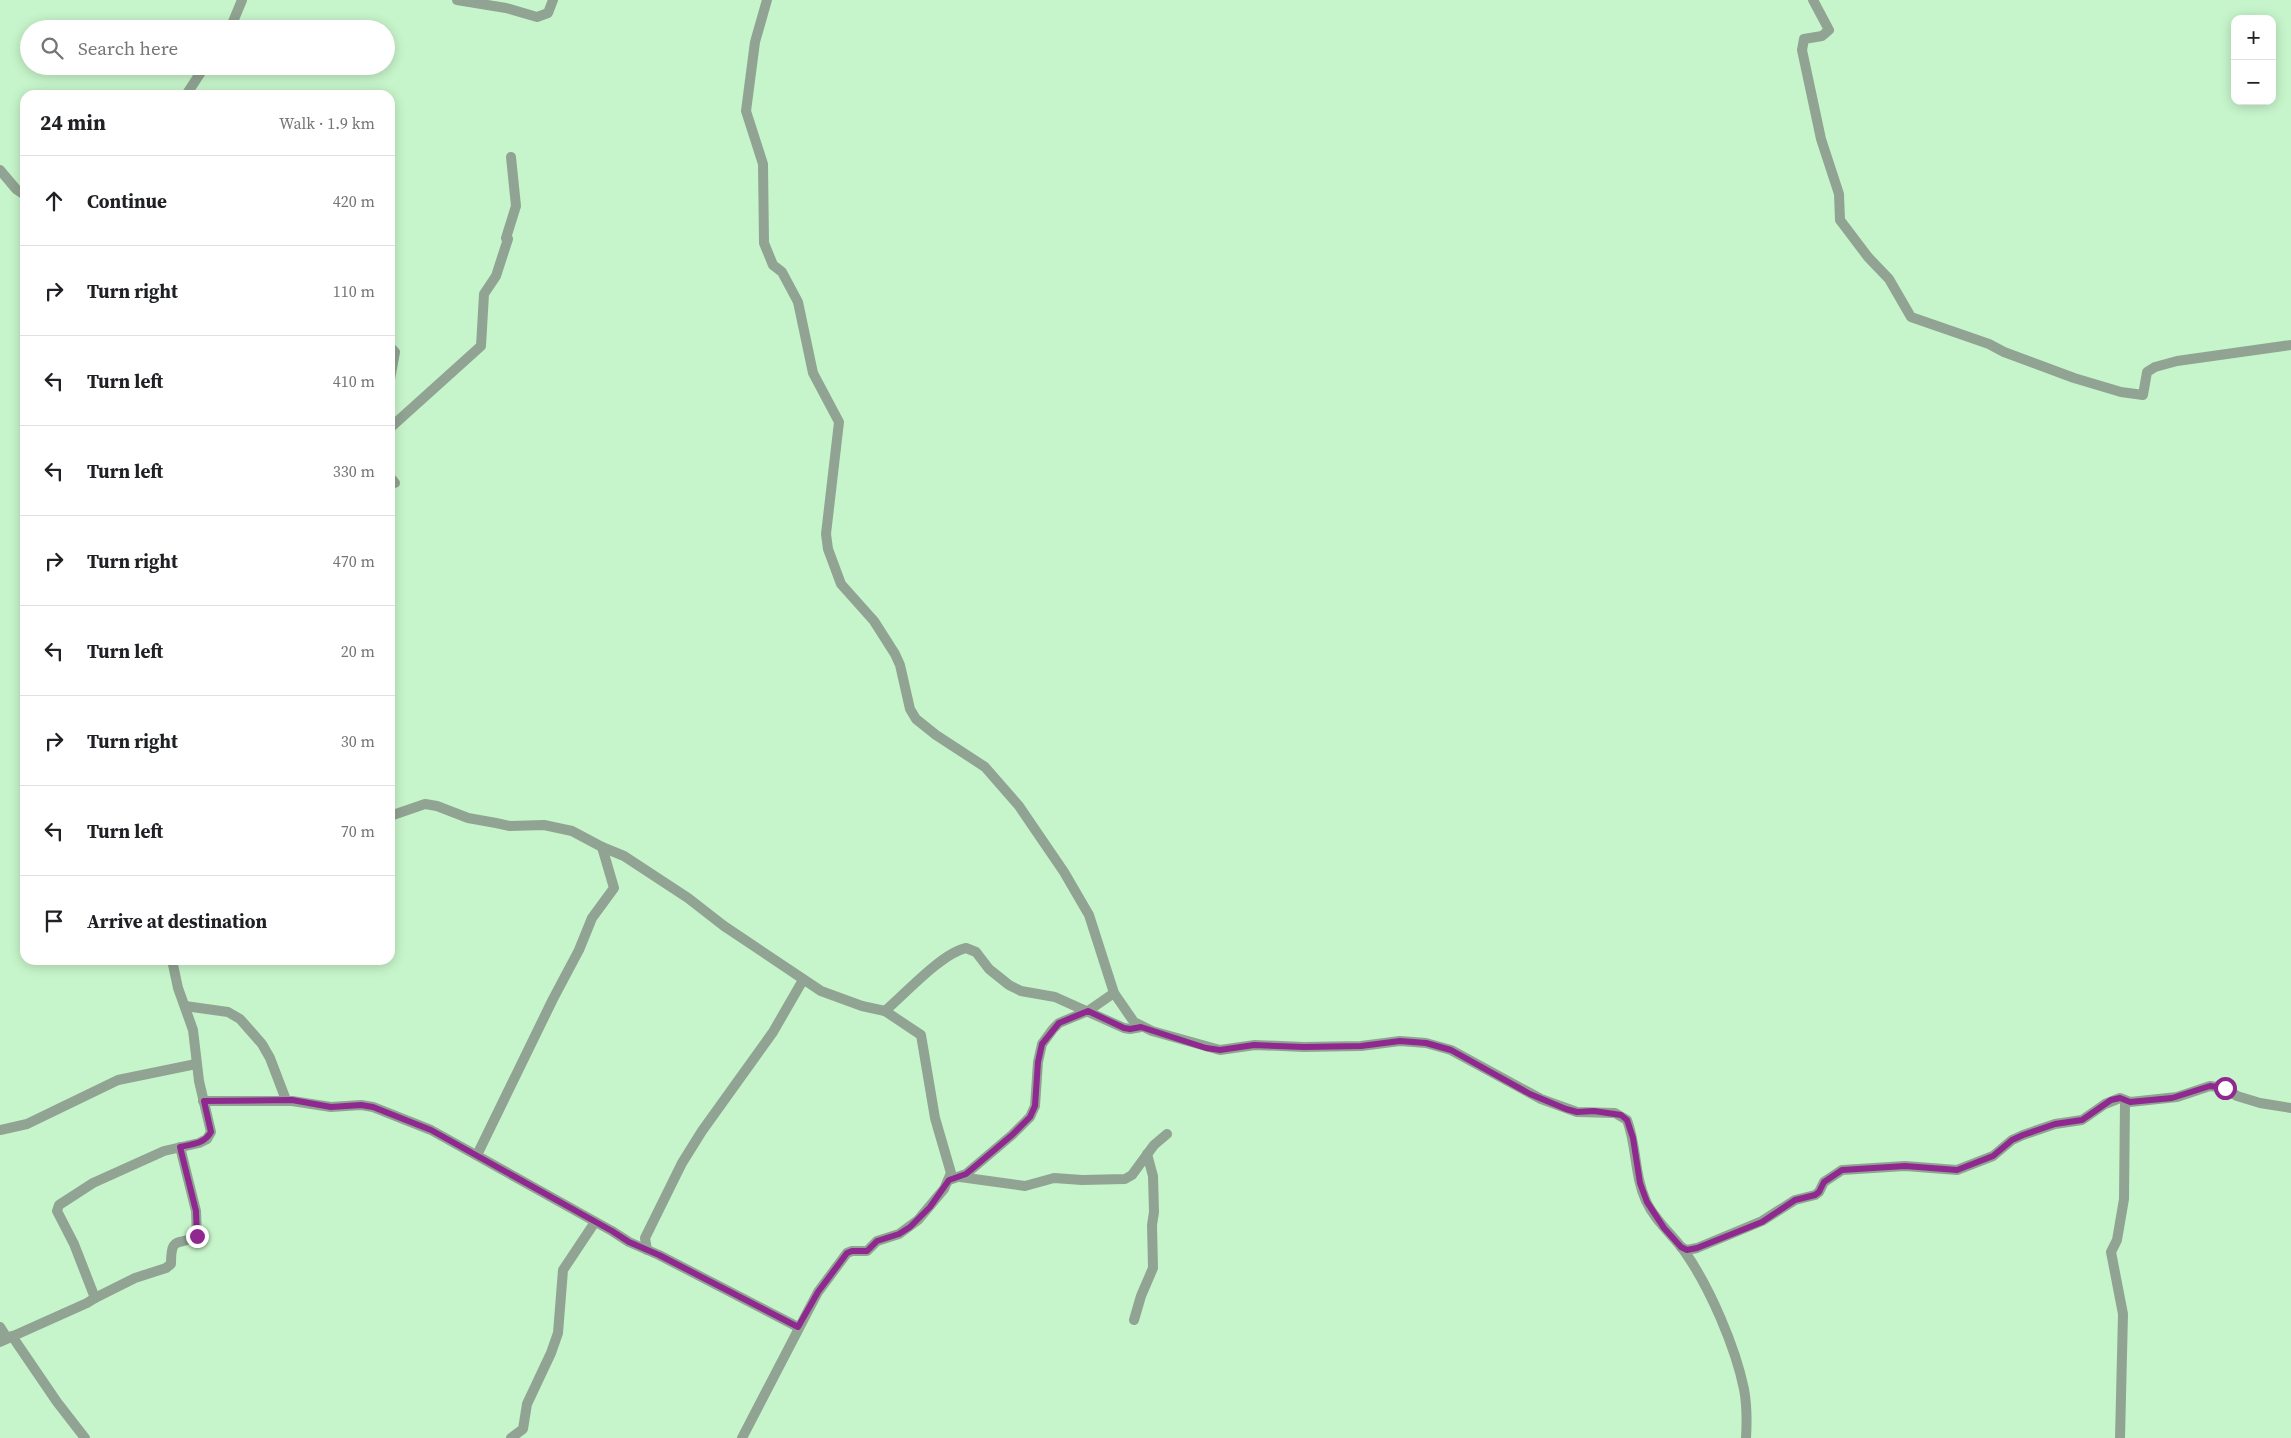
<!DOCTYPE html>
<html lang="en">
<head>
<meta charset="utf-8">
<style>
	:root { --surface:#fff; --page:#f6f6f6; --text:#202124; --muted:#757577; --line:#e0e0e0 }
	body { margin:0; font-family:"Source Serif 4",serif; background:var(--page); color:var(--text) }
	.controls { position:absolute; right:15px; top:15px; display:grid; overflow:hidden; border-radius:10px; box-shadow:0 2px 12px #0003 }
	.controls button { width:45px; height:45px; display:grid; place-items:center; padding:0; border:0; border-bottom:1px solid var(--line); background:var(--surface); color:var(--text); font:25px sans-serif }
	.stop { position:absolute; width:15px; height:15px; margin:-11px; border:4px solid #8f2990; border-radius:50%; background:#fff }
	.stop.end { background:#8f2990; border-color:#fff; box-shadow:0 1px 5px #0008 }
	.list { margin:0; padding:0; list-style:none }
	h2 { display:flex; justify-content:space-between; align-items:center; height:65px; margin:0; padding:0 20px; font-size:21px }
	h2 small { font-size:16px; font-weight:400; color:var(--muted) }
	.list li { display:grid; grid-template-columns:32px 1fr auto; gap:15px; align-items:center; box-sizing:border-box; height:90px; padding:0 20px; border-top:1px solid var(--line) }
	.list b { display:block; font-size:19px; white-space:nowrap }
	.list em { font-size:16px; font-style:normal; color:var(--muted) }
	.icon { flex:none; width:28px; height:28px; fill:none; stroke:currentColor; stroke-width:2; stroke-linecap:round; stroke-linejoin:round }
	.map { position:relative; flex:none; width:2291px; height:1438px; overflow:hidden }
	.search { position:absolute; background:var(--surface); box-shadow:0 2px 12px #0003; left:20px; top:20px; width:375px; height:55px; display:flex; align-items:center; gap:12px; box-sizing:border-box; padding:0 18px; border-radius:28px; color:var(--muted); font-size:19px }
	.panel { position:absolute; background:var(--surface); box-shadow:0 2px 12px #0003; left:20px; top:90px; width:375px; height:875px; border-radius:15px }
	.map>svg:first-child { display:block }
</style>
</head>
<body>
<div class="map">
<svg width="2291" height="1438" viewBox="0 0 2291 1438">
	<rect width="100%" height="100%" fill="#c7f5cb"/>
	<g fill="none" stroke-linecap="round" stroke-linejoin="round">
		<g stroke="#91a493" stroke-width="10">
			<polyline points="457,0 506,8 537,17 548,13 553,0"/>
			<path d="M767,0L755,42L746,111L763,164L764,243L773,265L782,272L798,302L813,373L839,422L826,534L828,549L841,584L874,621L895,654L900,665L910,709L916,719L936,735L985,767L1019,806L1064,872L1089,915L1114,993L1134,1022L1152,1031L1220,1050L1255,1045L1304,1047L1361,1046L1400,1041L1426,1043L1451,1050L1541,1099L1577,1112L1615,1113L1627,1120C1637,1146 1634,1175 1646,1201C1655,1221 1673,1235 1685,1252C1710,1288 1735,1346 1744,1389C1747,1405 1747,1421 1746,1438"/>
			<polyline points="1813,0 1829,30 1822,36 1804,39 1802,50 1821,139 1839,194 1840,220 1868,257 1889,279 1911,317 1989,344 2004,352 2074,378 2121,392 2143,395 2147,372 2155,367 2177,361 2291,345"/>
			<polyline points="230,29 242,0"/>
			<polyline points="186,95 205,66"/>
			<polyline points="0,170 16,189 25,195"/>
			<polyline points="390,347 395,352 390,379"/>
			<polyline points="390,428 481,346 484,294 496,276 508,239 506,238 516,206 511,157"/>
			<polyline points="390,477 395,483"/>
			<polyline points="390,816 425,804 437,806 468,818 496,823 510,826 544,825 572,831 602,847 624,856 688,898 724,926 821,991 862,1006 885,1011 921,1035 935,1118 951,1173 944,1189 918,1220 899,1234 877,1241 867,1251 852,1251 847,1253 818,1292 809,1309 742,1438"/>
			<polyline points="185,1006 228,1012 240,1019 262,1044 270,1058 286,1100"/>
			<path d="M885,1011C905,994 942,953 966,948L976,952L989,969L1009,985L1021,991L1055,997L1124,1028L1130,1029L1141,1027"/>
			<polyline points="203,1101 292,1101 331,1107 361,1105 373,1107 431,1130 612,1231 629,1242 659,1255 798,1327"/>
			<polyline points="0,1130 27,1124 118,1080 196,1064"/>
			<polyline points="477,1155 553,999 579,950 592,918 614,888 602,847"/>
			<polyline points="960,1177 1025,1186 1054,1178 1082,1180 1125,1179 1132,1175 1154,1145 1167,1134"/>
			<polyline points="949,1180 966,1174 1012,1135 1030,1117 1035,1106 1038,1062 1042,1044 1053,1029 1059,1023 1088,1011 1114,993"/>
			<polyline points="1681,1247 1687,1250 1697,1248 1762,1221 1795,1200 1815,1195 1819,1192 1824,1182 1842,1170 1905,1166 1957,1170 1993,1156 2012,1140 2023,1135 2055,1124 2082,1120 2105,1104 2120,1098 2130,1102 2177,1097 2210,1086 2225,1088 2237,1096 2260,1103 2291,1108"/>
			<polyline points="647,1250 645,1238 682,1163 702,1131 773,1032 803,980"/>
			<path d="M95,1298L135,1278L166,1268L171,1264C171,1234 178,1247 197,1236L196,1211L180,1147"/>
			<polyline points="1134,1320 1141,1296 1153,1268 1152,1225 1154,1212 1153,1176 1147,1154"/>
			<polyline points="0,1327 7,1338"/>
			<polyline points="12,1336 57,1402 85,1438"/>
			<polyline points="0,1342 87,1303 95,1298 74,1244 57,1211 59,1205 93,1183 164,1151 199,1143 207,1139 211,1132 199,1081 193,1030 178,988 172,960"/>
			<polyline points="511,1438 523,1429 527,1404 551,1353 558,1333 563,1270 595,1222"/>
			<polyline points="2120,1438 2123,1314 2111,1252 2117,1240 2124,1199 2125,1101"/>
		</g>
	</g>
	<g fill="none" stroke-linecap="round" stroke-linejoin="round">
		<path stroke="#8f2990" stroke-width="6" d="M197,1236L196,1211L180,1147C193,1144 204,1144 211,1132L204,1101L292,1100L331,1107L361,1105L373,1107L431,1130L612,1231L629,1242L659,1255L798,1327L818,1292L847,1253L852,1251H867L877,1241L899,1234L910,1227L930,1207L949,1180L966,1174L1012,1135L1030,1117L1035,1106L1038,1062L1042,1044L1059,1023L1088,1011L1124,1028L1130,1029L1141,1027L1206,1048L1220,1050L1254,1045L1304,1047L1361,1046L1400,1041L1426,1043L1451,1050L1530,1094L1566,1109L1577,1112L1594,1111L1621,1115L1627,1120L1633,1138L1640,1183L1647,1202L1664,1228L1681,1247L1687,1250L1697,1248L1762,1222L1795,1200L1815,1195L1819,1192L1824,1182L1842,1170L1905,1166L1957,1170L1993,1156L2012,1140L2023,1135L2055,1124L2082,1120L2111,1100L2120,1098L2130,1102L2172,1098L2210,1086L2225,1088"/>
	</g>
</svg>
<div class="controls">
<button>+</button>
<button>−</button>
</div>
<div class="stop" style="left:2225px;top:1088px"></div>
<div class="stop end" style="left:197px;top:1236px"></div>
<div class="search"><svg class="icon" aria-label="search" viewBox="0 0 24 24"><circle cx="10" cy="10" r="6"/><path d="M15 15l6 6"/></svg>Search here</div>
<section class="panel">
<h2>24 min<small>Walk · 1.9 km</small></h2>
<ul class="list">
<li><svg class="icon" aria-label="ahead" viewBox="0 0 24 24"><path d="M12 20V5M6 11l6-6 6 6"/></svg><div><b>Continue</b></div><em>420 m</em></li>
<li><svg class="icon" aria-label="right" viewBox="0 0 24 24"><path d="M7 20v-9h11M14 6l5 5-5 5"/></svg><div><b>Turn right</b></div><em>110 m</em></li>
<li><svg class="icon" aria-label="left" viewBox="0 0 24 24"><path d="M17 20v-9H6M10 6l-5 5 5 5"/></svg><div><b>Turn left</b></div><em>410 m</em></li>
<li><svg class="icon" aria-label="left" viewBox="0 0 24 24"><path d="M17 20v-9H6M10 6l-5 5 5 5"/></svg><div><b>Turn left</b></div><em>330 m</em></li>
<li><svg class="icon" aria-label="right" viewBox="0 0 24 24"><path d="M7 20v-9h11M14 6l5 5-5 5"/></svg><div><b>Turn right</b></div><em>470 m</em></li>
<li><svg class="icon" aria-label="left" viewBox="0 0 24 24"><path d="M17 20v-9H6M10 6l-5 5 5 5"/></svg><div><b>Turn left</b></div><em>20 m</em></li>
<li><svg class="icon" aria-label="right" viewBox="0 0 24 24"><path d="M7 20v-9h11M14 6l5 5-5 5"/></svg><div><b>Turn right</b></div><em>30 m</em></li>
<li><svg class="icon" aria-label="left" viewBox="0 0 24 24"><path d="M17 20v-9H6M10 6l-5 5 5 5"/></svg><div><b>Turn left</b></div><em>70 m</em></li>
<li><svg class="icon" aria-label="arrive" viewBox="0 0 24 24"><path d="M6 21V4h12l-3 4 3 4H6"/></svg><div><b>Arrive at destination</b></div></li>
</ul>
</section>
</div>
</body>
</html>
